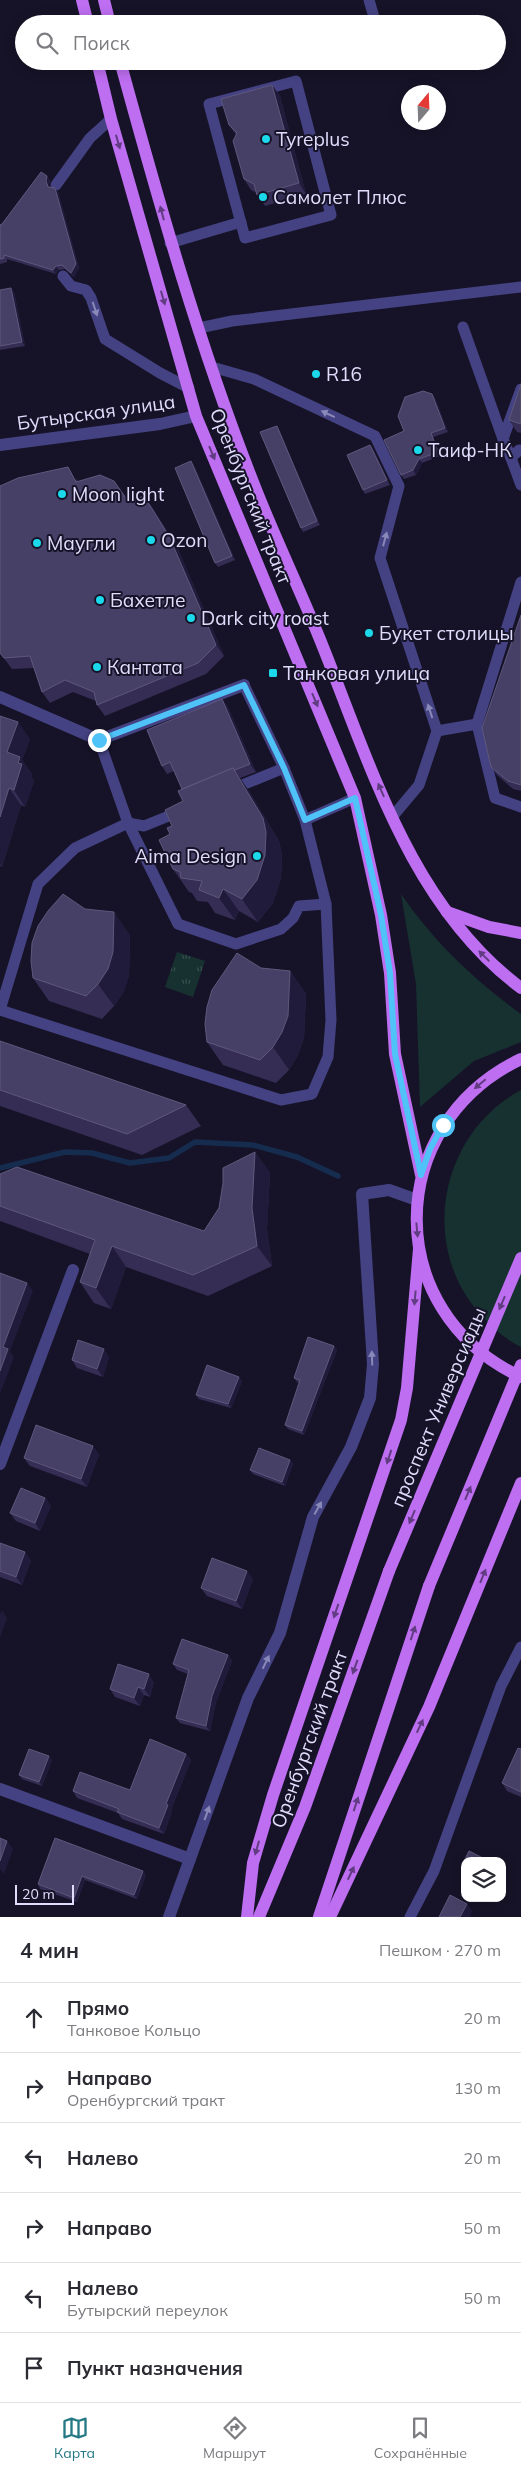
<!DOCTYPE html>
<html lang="ru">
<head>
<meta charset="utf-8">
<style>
	:root { --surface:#fff; --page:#f7f7f7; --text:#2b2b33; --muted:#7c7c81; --line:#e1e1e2; --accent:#247985 }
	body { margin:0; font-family:Mulish,sans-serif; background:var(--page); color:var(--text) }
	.controls { position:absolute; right:15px; bottom:15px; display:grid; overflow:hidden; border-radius:10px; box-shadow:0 2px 12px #0003 }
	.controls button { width:45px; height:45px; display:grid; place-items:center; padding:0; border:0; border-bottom:1px solid var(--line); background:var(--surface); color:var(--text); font:25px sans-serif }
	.compass { position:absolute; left:401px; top:85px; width:45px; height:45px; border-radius:50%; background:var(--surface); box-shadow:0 2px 12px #0003; rotate:19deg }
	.scale { position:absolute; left:15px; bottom:12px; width:59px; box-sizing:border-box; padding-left:5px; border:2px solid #e0dcfc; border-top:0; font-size:14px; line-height:18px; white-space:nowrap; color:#e0dcfc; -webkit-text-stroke:4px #161328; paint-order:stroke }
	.stop { position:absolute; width:15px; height:15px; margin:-11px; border:4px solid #4fc3f7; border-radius:50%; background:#fff }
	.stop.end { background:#4fc3f7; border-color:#fff; box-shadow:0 1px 5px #0008 }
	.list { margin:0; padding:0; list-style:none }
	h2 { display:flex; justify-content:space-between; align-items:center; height:65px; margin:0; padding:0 20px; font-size:21px }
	h2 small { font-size:16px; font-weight:400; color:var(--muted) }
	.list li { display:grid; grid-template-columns:32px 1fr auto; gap:15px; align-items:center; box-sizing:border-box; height:70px; padding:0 20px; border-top:1px solid var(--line) }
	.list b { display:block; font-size:19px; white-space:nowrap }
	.list p { margin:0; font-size:16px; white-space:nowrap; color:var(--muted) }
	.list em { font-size:16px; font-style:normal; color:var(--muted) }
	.icon { flex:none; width:28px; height:28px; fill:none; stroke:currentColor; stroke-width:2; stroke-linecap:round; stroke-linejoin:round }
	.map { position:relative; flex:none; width:521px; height:1917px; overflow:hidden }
	.search { position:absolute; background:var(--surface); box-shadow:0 2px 12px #0003; left:15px; right:15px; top:15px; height:55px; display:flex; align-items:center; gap:12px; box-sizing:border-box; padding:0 18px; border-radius:28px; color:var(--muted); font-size:19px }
	.sheet { height:485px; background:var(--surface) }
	nav { display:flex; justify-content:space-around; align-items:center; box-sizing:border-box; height:70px; border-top:1px solid var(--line); background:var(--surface); font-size:14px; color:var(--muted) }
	nav a { display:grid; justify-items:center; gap:2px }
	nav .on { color:var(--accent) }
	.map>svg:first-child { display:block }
</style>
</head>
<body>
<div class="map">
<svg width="521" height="1917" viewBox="0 0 521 1917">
	<defs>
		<pattern id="park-tufts" width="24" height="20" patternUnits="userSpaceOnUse" patternTransform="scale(1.25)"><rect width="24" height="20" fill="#163130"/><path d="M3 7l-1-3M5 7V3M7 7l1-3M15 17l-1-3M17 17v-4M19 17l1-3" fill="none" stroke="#384e4f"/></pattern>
	</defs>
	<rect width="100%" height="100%" fill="#161328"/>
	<g fill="#163130">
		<path d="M401,894C433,941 475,981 521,1014V1042L474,1061L420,1107L416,984Z"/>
		<path d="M521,1090V1347C506,1340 493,1328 482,1316C418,1248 439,1134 521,1090Z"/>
	</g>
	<polygon fill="url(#park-tufts)" points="177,952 205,961 193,997 165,987"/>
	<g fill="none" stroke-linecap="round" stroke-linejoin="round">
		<polyline stroke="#162c4e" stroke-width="5.5" points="0,1168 65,1152 92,1153 130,1163 169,1158 195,1142 253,1145 297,1157 338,1176"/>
		<g stroke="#444282" stroke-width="11">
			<polyline points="369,0 376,24"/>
			<polyline points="315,64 327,61"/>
			<polygon points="296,81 331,215 245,238 209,104"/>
			<polyline points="56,185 90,138 111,119"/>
			<polyline points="170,243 241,222"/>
			<polyline points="63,276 71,286 86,290 91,298 105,339 160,373 189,388"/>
			<polyline points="463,327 503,439"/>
			<polyline points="199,328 232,321 521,287"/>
			<polyline points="212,367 254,379 375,436 399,486 380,558 437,731 419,785 393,816"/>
			<polyline points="521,451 519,450 511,458 521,485"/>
			<polyline points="511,458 503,439 521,389"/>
			<polyline points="477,724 521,582"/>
			<polyline points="437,731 477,724 495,798 521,807"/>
			<polyline points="99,740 128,823 178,924 236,944 281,929 293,918 299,906 326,904 305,820 284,768 244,685"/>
			<polyline points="230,790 284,768"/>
			<polyline points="305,820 355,798"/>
			<polyline points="0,1010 281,1100 312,1094 328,1057 331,1020 326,904"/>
			<polyline points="0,1010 38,884 75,848 128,823 144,826 181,811"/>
			<polyline points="410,1917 434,1871 501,1686 521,1647"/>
		</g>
		<g stroke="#444282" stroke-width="12">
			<polyline points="0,445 160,424 196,416"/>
			<polyline points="0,697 99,740 244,685"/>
			<polyline points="0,1464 73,1270"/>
			<polyline points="0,1789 190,1859"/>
			<polyline points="169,1917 248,1698 280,1633 313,1517 351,1447 370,1398 373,1364 362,1194 389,1190 417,1200"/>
		</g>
		<g stroke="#be6ef1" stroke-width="12">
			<polyline points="82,0 88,24"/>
			<polyline points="104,0 110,24"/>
			<polyline points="97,61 111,119 196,416 355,798 381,915 390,973 395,1054 421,1175"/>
			<path d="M120,61C159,203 199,345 253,482C273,534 298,585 319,637C370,762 409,904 521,988"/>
			<polyline points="447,912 489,927 521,933"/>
			<path d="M521,1059C383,1125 381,1312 521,1377"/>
			<polyline points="247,1917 253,1863 273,1795 401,1420 407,1388 419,1249"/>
			<polyline points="259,1917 305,1807 389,1571"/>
			<polyline points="319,1917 429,1586"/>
			<polyline points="330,1917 429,1707 521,1483"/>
		</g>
		<g stroke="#be6ef1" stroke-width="12">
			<polyline points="389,1571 521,1258"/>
			<polyline points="429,1586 521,1365"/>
		</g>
	</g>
	<g fill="#352d54">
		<polygon points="272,85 280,96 306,194 265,206 257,193 251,190 244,179 236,135 229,125"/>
		<polygon points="47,176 50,181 49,185 50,187 58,192 79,268 74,277 65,269 59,270 56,274 7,259 7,262 0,264 0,225 2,224"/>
		<polygon points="0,290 14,292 25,346 0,350"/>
		<polygon points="521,384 521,433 517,432 509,420"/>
		<polygon points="432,394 435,398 448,432 433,437 440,456 422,463 416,475 404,479 401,475 404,431"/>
		<polygon points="277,426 279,430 320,525 303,532 301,528"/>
		<polygon points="370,445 373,449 390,485 365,494 363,490"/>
		<polygon points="194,465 235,560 218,567 215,563"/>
		<polygon points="76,479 78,481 128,501 152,507 177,547 224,656 206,674 105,716 97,705 96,701 73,692 50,703 42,692 34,668 12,669 0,653"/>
		<polygon points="521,615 521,791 513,789 497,775 491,767"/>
		<polygon points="222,699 228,707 256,772 240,778 249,791 279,841 282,855 281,878 273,903 258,922 239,911 235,920 215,913 208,902 197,901 192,893 189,892 173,869 170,834 172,826 183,801 182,789 174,771 167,774 162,766"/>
		<polygon points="0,716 30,739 22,760 32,774 31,776 34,781 25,807 21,805 2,867 0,866"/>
		<polygon points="85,909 130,935 129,975 124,991 114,1006 102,1019 49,1001 33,978"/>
		<polygon points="261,968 290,971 306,994 304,1038 298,1055 289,1070 276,1083 223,1065 207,1042"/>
		<polygon points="0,1041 186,1105 201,1126 142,1155 0,1106"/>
		<polygon points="255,1152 270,1173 267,1229 272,1266 208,1296 126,1267 111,1309 94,1303 80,1282 90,1254 0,1221 0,1174 204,1231"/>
		<polygon points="334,1346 337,1350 304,1435 288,1429 285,1425 299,1383 297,1382 294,1378"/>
		<polygon points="109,1357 103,1377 77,1368 72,1360"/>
		<polygon points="242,1381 231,1408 199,1399 196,1395"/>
		<polygon points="99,1454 87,1487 30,1466 24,1458"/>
		<polygon points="290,1460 293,1464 285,1486 253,1474 250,1470"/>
		<polygon points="45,1498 51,1506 40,1531 16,1521 10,1513"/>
		<polygon points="0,1543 31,1560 22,1585 0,1577"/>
		<polygon points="253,1579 242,1609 207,1596 201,1588"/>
		<polygon points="228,1655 232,1661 216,1702 210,1731 180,1723 176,1718 188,1674 177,1670 173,1664"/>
		<polygon points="154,1682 150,1697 144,1695 140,1706 115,1697 110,1689"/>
		<polygon points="521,1749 521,1797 507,1791 502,1783"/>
		<polygon points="186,1754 191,1760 171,1810 172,1811 164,1834 122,1819 118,1813 77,1798 73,1791 130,1790"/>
		<polygon points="52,1760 42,1786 22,1779 19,1775"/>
		<polygon points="55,1838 146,1875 137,1899 85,1880 77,1902 40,1889 38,1884"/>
	</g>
	<g fill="#211b3b">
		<polygon points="272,85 280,96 306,194 299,183"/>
		<polygon points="47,176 50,181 49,185 51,191 46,181"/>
		<polygon points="55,188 58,192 79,268 74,277 71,273"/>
		<polygon points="56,266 59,270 56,274 53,270"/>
		<polygon points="11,288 14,292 25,346 22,342"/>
		<polygon points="432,394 435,398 448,432 445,428"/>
		<polygon points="277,426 279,430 320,525 317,521"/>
		<polygon points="370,445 373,449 390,485 387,480"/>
		<polygon points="419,459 422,463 416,475 413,470"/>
		<polygon points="191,461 194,465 235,560 232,556"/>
		<polygon points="144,496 152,507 177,547 224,656 216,645"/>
		<polygon points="222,699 228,707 256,772 250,764"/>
		<polygon points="18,722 30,739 22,760 32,774 31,776 34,781 25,807 14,790 7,752"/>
		<polygon points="233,768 249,791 279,841 282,855 281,878 273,903 258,922 242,899"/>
		<polygon points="9,788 21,805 2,867 0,864 0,817"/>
		<polygon points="223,889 239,911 235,920 219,898"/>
		<polygon points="114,912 130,935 129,975 124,991 114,1006 98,984"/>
		<polygon points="290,971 306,994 304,1038 298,1055 289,1070 273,1047"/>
		<polygon points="255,1152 270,1173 267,1229 272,1266 257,1246 252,1208"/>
		<polygon points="112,1246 126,1267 111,1309 96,1288"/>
		<polygon points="27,1283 33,1291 10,1351 14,1357 0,1394 0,1371 3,1347"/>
		<polygon points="334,1346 337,1350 304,1435 302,1431"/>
		<polygon points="104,1349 109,1357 103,1377 97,1369"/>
		<polygon points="239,1377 242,1381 231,1408 228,1404"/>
		<polygon points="93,1446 99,1454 87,1487 81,1479"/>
		<polygon points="290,1460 293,1464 285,1486 282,1482"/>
		<polygon points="45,1498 51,1506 40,1531 35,1523"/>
		<polygon points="25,1552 31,1560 22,1585 16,1577"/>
		<polygon points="247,1571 253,1579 242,1609 236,1601"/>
		<polygon points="2,1610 7,1618 0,1638 0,1614"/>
		<polygon points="228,1655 232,1661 216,1702 210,1731 206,1726 212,1696"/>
		<polygon points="149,1674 154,1682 150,1697 144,1689"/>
		<polygon points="138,1687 144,1695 140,1706 134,1698"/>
		<polygon points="186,1754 191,1760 171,1810 172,1811 164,1834 159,1828 166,1804"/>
		<polygon points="49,1756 52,1760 42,1786 39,1782"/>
		<polygon points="7,1841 13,1849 4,1874 0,1869 0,1861"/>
		<polygon points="502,1869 507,1875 502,1884"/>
		<polygon points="143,1871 146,1875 137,1899 134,1895"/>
		<polygon points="82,1876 85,1880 77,1902 74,1898"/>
		<polygon points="467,1904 472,1911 470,1917 460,1917"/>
	</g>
	<g fill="#474066" stroke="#5f587d">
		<polygon points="272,85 299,183 257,195 254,184 244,179 233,141 237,133 229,125 221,99"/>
		<polygon points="41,172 47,176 46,181 48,187 55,188 76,264 71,273 62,265 56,266 53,270 4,255 4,258 0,259 0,225 2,224"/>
		<polygon points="11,288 22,342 0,346 0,290"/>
		<polygon points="521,384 521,424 509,420"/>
		<polygon points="423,391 432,394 445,428 431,433 438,452 419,459 413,470 401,475 384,440 404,431 398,416 405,397"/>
		<polygon points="277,426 317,521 301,528 260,432"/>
		<polygon points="370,445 387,480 363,490 347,455"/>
		<polygon points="191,461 232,556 215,563 175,468"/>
		<polygon points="68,467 76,482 100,475 114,481 128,501 144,496 169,536 216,645 198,663 97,705 94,692 65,680 42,692 30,656 4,658 0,653 0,486 18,478"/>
		<polygon points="521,615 521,785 508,781 491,767 482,728"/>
		<polygon points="222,699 250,764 235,770 233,768 182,789 170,762 162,766 147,730"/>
		<polygon points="0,716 18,722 7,752 20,757 18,763 22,764 14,790 9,788 0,817"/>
		<polygon points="233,768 263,818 266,832 265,855 257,880 242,899 223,889 219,898 199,890 202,881 181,878 180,872 173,869 159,840 170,834 167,828 172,826 165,810 183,801 178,791"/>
		<polygon points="63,894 85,909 114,912 113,952 108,969 98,984 86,996 33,978 31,961 32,943 38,926 48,911"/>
		<polygon points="237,953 261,968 290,971 288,1016 282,1032 273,1047 260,1060 207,1042 205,1024 207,1007 212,990"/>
		<polygon points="0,1041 186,1105 127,1134 0,1090"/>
		<polygon points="255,1152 252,1208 257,1246 193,1275 112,1246 96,1288 80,1282 95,1240 0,1206 0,1174 17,1167 204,1231 219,1208 223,1183 223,1168"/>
		<polygon points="0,1273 27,1283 3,1347 8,1349 0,1371"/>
		<polygon points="308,1337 334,1346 302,1431 285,1425 300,1380 294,1378"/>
		<polygon points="78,1340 104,1349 97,1369 72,1360"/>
		<polygon points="207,1365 239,1377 228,1404 196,1395"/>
		<polygon points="36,1425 93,1446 81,1479 24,1458"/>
		<polygon points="259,1448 290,1460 282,1482 250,1470"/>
		<polygon points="21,1488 45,1498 35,1523 10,1513"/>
		<polygon points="0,1543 25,1552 16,1577 0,1571"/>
		<polygon points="212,1558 247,1571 236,1601 201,1588"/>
		<polygon points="182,1639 228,1655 212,1696 206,1726 176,1718 189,1670 173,1664"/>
		<polygon points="118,1664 149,1674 144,1689 138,1687 134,1698 110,1689"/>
		<polygon points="150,1739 186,1754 166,1804 168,1805 159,1828 117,1812 119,1809 73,1791 80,1772 130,1790"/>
		<polygon points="518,1748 521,1749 521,1792 502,1783"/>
		<polygon points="29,1749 49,1756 39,1782 19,1775"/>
		<polygon points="0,1838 7,1841 0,1861"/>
		<polygon points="55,1838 143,1871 134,1895 82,1876 74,1898 38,1884"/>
		<polygon points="469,1851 489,1861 465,1861 465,1866 462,1865"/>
		<polygon points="450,1895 467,1904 460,1917 439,1917"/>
	</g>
	<defs><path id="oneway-solid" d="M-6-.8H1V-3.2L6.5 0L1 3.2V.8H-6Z" transform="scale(1.25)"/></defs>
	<g fill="#623c82">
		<use href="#oneway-solid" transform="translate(118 142) rotate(74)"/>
		<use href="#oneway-solid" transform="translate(162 213) rotate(-105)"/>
		<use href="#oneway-solid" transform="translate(163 298) rotate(74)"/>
		<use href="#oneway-solid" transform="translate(212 453) rotate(67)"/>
		<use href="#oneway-solid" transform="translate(315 700) rotate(67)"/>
		<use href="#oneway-solid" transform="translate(381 790) rotate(-114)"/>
		<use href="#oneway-solid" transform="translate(484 956) rotate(-136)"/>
		<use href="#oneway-solid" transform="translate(480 1084) rotate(140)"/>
		<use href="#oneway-solid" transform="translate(417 1230) rotate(85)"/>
		<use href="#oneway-solid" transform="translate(415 1298) rotate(95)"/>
		<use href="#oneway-solid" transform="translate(502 1303) rotate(113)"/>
		<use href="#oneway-solid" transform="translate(389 1457) rotate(108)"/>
		<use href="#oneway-solid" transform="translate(468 1493) rotate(-67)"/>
		<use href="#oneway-solid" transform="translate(412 1517) rotate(113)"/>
		<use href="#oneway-solid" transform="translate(483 1576) rotate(-68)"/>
		<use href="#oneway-solid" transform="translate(336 1611) rotate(109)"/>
		<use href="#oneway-solid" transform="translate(413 1633) rotate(-72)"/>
		<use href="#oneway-solid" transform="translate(355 1667) rotate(110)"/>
		<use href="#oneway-solid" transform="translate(420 1726) rotate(-65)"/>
		<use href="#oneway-solid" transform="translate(356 1804) rotate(-72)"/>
		<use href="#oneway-solid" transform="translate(257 1848) rotate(106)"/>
		<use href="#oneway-solid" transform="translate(351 1873) rotate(-65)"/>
	</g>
	<g fill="#8a87b9">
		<use href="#oneway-solid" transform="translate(95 309) rotate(72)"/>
		<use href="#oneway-solid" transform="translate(328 414) rotate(-155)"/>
		<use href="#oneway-solid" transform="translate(385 539) rotate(-75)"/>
		<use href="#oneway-solid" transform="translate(430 711) rotate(-108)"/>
		<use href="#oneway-solid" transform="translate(372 1358) rotate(-92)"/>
		<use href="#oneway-solid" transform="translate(318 1508) rotate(-61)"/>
		<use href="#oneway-solid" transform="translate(266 1662) rotate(-64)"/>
		<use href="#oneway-solid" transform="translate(207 1813) rotate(-70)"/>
	</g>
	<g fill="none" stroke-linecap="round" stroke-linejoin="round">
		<polyline stroke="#4fc3f7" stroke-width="6" points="99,740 244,685 284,768 305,820 355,798 381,915 390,973 395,1054 421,1175 430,1149 443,1125"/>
	</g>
	<g fill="#1bd8ea" stroke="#161328" stroke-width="2">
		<circle cx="266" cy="139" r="5"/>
		<circle cx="263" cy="197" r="5"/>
		<circle cx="316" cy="374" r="5"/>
		<circle cx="418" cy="450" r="5"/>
		<circle cx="62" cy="494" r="5"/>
		<circle cx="151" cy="540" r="5"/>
		<circle cx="37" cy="543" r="5"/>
		<circle cx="100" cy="600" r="5"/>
		<circle cx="191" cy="618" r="5"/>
		<circle cx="369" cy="633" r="5"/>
		<circle cx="97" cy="667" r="5"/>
		<rect x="268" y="668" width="10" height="10" rx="2.5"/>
		<circle cx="257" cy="856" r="5"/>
	</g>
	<g text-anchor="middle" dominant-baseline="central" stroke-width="4" stroke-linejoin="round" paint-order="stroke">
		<g font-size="19" fill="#e0dcfc" stroke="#161328" text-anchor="start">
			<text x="276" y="139">Tyreplus</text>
			<text x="273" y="197">Самолет Плюс</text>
			<text x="326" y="374">R16</text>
			<text x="428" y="450">Таиф-НК</text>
			<text x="72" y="494">Moon light</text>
			<text x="161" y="540">Ozon</text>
			<text x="47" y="543">Маугли</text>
			<text x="110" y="600">Бахетле</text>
			<text x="201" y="618">Dark city roast</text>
			<text x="379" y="633">Букет столицы</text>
			<text x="107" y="667">Кантата</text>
			<text x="283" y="673">Танковая улица</text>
			<text x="247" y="856" text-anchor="end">Aima Design</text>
		</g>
		<g font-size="19" fill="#e0dcfc" stroke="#161328">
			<text transform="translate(96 412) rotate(-8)">Бутырская улица</text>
			<text transform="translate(251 496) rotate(68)">Оренбургский тракт</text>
			<text transform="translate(438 1407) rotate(-67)">проспект Универсиады</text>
			<text transform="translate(309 1739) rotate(-70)">Оренбургский тракт</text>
		</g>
	</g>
</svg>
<div class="controls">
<button><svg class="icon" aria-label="layers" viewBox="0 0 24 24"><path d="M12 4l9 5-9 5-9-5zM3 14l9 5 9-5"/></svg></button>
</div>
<svg class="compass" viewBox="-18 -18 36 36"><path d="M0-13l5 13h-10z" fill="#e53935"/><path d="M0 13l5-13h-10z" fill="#7c7c81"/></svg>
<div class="scale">20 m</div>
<div class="stop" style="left:443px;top:1125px"></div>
<div class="stop end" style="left:99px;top:740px"></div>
<div class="search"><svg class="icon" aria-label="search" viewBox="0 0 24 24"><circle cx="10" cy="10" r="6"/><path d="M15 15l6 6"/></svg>Поиск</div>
</div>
<section class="sheet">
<h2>4 мин<small>Пешком · 270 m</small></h2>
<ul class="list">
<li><svg class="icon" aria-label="ahead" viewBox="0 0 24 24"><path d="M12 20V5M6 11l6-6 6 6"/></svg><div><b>Прямо</b><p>Танковое Кольцо</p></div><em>20 m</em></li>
<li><svg class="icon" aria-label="right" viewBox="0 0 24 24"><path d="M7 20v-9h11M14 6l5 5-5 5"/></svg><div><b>Направо</b><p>Оренбургский тракт</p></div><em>130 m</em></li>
<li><svg class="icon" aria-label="left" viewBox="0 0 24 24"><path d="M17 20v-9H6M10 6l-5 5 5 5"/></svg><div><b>Налево</b></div><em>20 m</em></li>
<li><svg class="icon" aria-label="right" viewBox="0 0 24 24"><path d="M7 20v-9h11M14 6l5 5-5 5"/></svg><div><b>Направо</b></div><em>50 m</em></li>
<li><svg class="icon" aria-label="left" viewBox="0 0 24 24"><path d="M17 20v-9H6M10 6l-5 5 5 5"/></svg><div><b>Налево</b><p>Бутырский переулок</p></div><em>50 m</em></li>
<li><svg class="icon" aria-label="arrive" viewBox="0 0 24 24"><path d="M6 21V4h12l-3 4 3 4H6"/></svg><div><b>Пункт назначения</b></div></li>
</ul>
</section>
<nav>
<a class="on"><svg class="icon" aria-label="map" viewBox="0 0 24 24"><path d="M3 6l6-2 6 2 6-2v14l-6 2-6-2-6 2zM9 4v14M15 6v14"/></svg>Карта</a>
<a><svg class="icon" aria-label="directions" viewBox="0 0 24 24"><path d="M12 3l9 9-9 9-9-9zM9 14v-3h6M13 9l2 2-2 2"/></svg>Маршрут</a>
<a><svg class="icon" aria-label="saved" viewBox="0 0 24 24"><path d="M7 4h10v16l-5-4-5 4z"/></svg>Сохранённые</a>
</nav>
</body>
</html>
